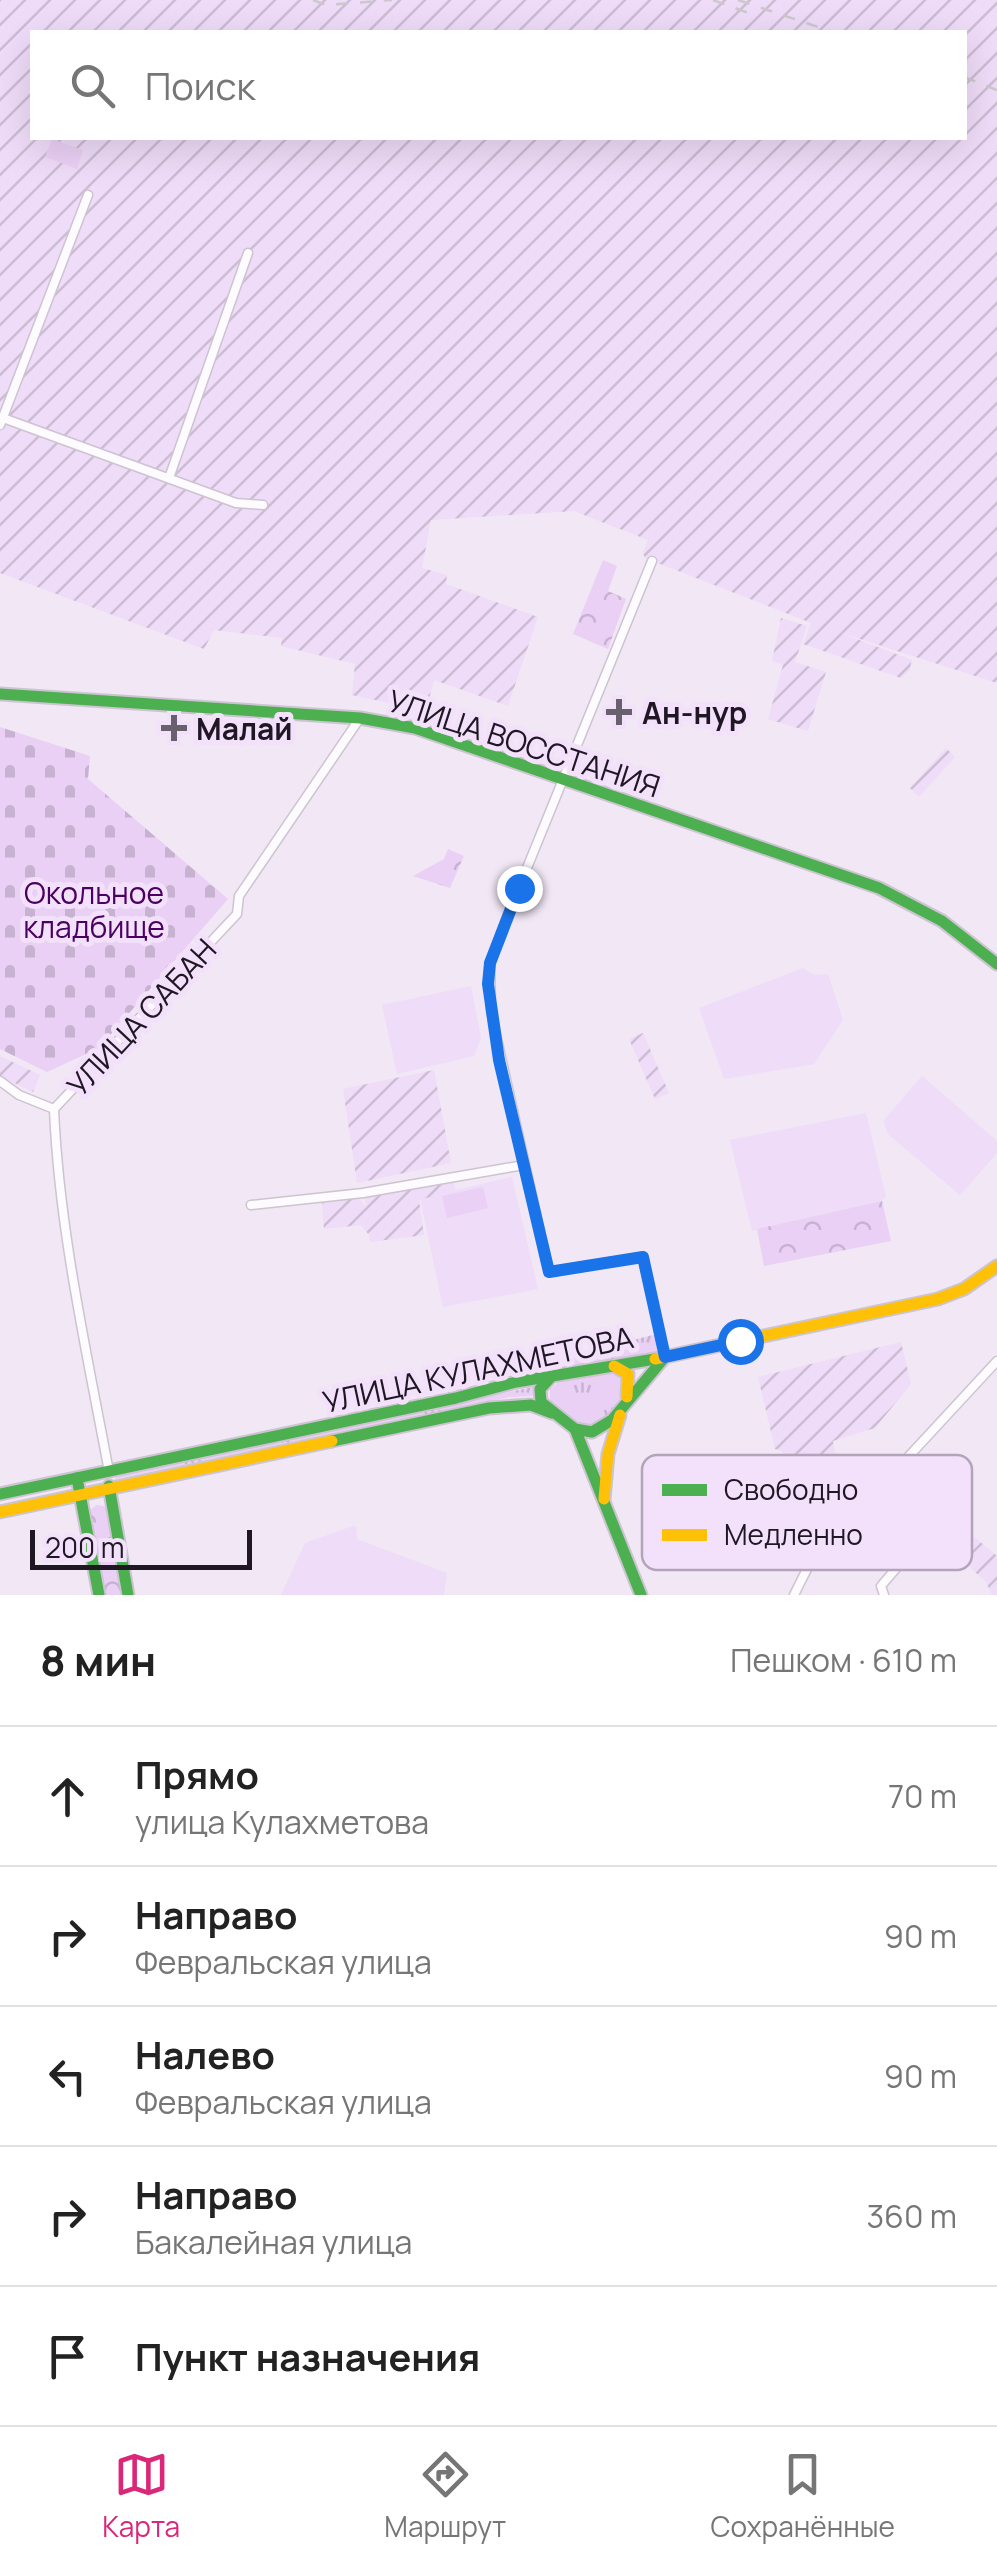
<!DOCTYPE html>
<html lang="ru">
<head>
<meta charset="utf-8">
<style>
	:root { --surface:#fff; --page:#f2f2f2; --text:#222; --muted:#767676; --line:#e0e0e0; --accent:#db2777 }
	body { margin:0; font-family:Manrope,sans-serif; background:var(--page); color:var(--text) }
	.scale { position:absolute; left:30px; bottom:25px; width:222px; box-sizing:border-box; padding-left:10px; border:5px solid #1f1723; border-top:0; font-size:28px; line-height:35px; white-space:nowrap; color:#1f1723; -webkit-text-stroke:8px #f3e1fb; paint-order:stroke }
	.stop { position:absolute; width:30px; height:30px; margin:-22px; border:8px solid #1a73e8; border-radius:50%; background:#fff }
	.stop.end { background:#1a73e8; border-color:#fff; box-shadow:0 2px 10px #0008 }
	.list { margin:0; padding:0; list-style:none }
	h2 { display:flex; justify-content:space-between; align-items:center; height:130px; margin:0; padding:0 40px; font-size:42px }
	h2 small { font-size:32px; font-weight:400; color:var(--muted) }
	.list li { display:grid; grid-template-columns:65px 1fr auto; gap:30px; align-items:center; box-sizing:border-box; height:140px; padding:0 40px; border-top:2px solid var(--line) }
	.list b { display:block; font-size:38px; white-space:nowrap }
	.list p { margin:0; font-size:32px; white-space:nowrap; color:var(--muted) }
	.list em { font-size:32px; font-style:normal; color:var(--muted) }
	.icon { flex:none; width:55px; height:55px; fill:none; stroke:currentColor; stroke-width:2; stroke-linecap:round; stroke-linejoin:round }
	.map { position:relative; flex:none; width:997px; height:1595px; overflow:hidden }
	.search { position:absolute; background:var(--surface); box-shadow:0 10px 40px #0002; left:30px; right:30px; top:30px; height:110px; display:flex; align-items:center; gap:25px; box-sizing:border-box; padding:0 35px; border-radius:0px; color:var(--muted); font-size:38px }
	.sheet { height:830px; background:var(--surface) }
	nav { display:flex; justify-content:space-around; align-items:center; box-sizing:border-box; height:140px; border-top:2px solid var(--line); background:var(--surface); font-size:28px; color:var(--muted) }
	nav a { display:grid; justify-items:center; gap:5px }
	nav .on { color:var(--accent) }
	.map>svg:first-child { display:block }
</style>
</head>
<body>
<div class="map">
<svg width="997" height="1595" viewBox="0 0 997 1595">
	<defs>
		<pattern id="industrial-furrows" width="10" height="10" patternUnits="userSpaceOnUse" patternTransform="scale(2.5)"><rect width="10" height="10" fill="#efdcf8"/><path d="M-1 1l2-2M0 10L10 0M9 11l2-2" fill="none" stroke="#ccbcd4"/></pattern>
		<pattern id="grass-tufts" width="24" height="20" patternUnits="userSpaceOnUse" patternTransform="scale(2.5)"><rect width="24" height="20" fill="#ead0f5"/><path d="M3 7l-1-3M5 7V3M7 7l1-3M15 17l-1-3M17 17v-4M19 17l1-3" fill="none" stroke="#c8b2d2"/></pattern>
		<pattern id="cemetery-stones" width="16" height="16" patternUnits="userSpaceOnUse" patternTransform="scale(2.5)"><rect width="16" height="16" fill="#ead0f5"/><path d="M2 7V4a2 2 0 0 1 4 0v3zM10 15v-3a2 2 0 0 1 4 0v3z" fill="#c8b2d2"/></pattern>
		<pattern id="park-crowns" width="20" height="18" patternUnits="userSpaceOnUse" patternTransform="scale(2.5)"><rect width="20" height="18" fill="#ead0f5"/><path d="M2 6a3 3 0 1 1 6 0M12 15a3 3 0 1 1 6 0" fill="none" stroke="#c8b2d2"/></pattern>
	</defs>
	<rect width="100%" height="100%" fill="#f1e7f5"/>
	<g fill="#efdcf8">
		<polygon points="803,968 814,975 828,974 843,1020 814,1064 724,1079 699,1008"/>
		<polygon points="471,986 481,1038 474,1056 397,1074 382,1005"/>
		<polygon points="922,1076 997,1141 997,1153 960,1195 889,1135 883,1121"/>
		<polygon points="866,1113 886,1197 882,1201 752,1231 730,1140"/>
		<polygon points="512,1177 538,1289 443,1307 420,1198"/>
		<polygon points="353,1526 356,1526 357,1539 447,1573 444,1595 281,1595 305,1543"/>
	</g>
	<g fill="url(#industrial-furrows)" fill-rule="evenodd">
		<path d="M0,0H997V683L838,632L912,660L909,671L901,678L803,644L811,623L645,558L643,553L648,540L574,511L431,520L422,568L447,575L446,584L538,617L508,706L434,680L426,711L352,695L355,664L281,646L282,638L214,630L204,649L0,573ZM32,32H964V138H32Z"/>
		<polygon points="781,618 807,626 795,662 826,672 808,731 768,719 783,665 772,661"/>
		<polygon points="946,748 955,757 919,797 910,788"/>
		<polygon points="643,1033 669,1093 655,1099 629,1039"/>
		<polygon points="0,1056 40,1075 33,1092 0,1076"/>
		<polygon points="434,1070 451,1163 357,1183 343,1089"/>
		<polygon points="453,1174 455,1190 419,1200 424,1235 370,1242 369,1235 361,1225 324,1229 322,1202 357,1196 366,1208 364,1190"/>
		<polygon points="901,1342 911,1384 875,1428 833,1441 835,1452 842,1460 799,1503 791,1501 782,1451 775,1449 758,1377"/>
		<polygon points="953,1519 997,1556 997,1595 992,1595 986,1582 938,1538"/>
	</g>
	<g fill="url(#grass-tufts)">
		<polygon points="657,1334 657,1351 580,1368 574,1363 572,1355"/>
		<path d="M616,1371L624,1374C623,1402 614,1413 592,1429L580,1427L550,1403V1389L558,1383Z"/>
		<polygon points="533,1387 533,1396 510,1397 116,1479 115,1474"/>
	</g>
	<polygon fill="url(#cemetery-stones)" points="0,727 90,756 88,779 228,899 99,1048 47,1072 0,1049"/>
	<g fill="url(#park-crowns)">
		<polygon points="603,560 617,566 608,591 626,599 608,649 573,634"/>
		<polygon points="448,849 464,856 450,888 413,876 444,859"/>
		<polygon points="882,1201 891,1241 764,1266 757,1229"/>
		<polygon points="97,1505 108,1507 124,1595 103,1595 88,1511"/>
	</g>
	<g fill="#ead0f5">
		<polygon points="52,139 83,150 77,169 45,157"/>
		<polygon points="483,1187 488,1208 447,1218 442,1196"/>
	</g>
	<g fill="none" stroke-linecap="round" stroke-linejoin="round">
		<defs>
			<g id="street">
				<polyline points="3,418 236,503 263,505"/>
				<polyline points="0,425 88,195"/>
				<polyline points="169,478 248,253"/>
				<polyline points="652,561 507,917 490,963 491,1012 549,1272 643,1257 665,1357"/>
				<polyline points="0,1081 19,1095 54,1109"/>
				<polyline points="251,1205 363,1193 524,1165"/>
				<path d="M109,1472C87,1353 59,1230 54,1109L237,914L239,896L360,718"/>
				<polyline points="794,1595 810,1563 997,1361"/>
				<path d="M884,1595L881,1586L943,1514C942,1489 925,1478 907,1461"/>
			</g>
			<g id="fast">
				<polyline points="0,694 360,718 415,728 879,888 942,921 997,964"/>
				<polyline points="550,1378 540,1389 541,1402 575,1429 592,1432 612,1420 665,1357"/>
				<polyline points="575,1429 641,1595"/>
				<polyline points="332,1441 489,1408 531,1405 552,1413"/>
				<polyline points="77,1478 99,1595"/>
				<polyline points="109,1486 128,1595"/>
				<polyline points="0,1494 456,1398 516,1382 655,1359"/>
			</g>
			<g id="slow">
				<polyline points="655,1359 938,1299 964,1289 997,1266"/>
				<polyline points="614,1366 628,1374 627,1397"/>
				<polyline points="604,1499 608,1454 620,1415"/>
				<polyline points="0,1512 332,1441"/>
			</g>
		</defs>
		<use href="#street" stroke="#ccc4d0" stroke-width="11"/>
		<use href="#fast" stroke="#ccc4d0" stroke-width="15"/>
		<use href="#slow" stroke="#ccc4d0" stroke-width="15"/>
		<use href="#street" stroke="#fdfbfe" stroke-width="8"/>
		<use href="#fast" stroke="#4caf50" stroke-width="11"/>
		<use href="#slow" stroke="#ffc107" stroke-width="11"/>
		<g stroke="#ccc8cd" stroke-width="2.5" stroke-dasharray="12 12" stroke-linecap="butt">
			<polyline points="313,0 326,5 392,0"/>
			<polyline points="713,0 751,14"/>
			<polyline points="738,0 833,32"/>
			<polyline points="964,77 997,90"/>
		</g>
	</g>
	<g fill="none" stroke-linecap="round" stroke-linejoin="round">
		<polyline stroke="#1a73e8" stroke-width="12" points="519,888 490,963 488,984 499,1060 549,1272 643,1257 665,1357 740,1341"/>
	</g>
	<g fill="#68606c" stroke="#f3e1fb" stroke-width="4">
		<path d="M614 697h10v10h10v10h-10v10h-10v-10h-10v-10h10z"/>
		<path d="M169 713h10v10h10v10h-10v10h-10v-10h-10v-10h10z"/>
	</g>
	<g text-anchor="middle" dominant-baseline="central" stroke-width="10" stroke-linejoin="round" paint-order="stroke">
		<g font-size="30" font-weight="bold" fill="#1f1723" stroke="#f3e1fb" text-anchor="start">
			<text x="642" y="712">Ан-нур</text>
			<text x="196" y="728">Малай</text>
		</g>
		<g font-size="30" fill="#1f1723" stroke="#f3e1fb">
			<text transform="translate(524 743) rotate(18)">УЛИЦА ВОССТАНИЯ</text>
			<text transform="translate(141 1017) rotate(-47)">УЛИЦА САБАН</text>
			<text transform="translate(478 1369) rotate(-12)">УЛИЦА КУЛАХМЕТОВА</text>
		</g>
		<g font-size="30" fill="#4b0161" stroke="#f3e1fb">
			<text x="94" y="892">Окольное<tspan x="94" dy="34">кладбище</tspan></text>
		</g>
	</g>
	<rect x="642" y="1455" width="330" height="115" rx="15" fill="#f3e1fb" stroke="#b3a4ba" stroke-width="2.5"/>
	<rect x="662" y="1484" width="45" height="12" fill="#4caf50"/>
	<rect x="662" y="1529" width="45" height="12" fill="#ffc107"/>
	<g font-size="28" fill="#1f1723">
		<text x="724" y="1500">Свободно</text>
		<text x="724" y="1545">Медленно</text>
	</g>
</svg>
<div class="scale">200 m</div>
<div class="stop" style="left:740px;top:1341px"></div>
<div class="stop end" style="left:519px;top:888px"></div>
<div class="search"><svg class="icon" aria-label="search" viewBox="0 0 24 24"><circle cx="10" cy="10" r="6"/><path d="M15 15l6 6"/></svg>Поиск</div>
</div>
<section class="sheet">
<h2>8 мин<small>Пешком · 610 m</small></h2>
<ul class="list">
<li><svg class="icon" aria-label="ahead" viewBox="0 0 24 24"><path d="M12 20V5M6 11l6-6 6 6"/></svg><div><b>Прямо</b><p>улица Кулахметова</p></div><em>70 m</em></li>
<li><svg class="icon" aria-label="right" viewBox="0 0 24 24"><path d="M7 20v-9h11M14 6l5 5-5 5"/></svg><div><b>Направо</b><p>Февральская улица</p></div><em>90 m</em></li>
<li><svg class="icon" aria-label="left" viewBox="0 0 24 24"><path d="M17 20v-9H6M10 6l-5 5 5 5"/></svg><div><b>Налево</b><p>Февральская улица</p></div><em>90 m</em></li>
<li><svg class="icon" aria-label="right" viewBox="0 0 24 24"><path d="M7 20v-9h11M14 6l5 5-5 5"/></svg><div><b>Направо</b><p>Бакалейная улица</p></div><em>360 m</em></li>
<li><svg class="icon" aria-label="arrive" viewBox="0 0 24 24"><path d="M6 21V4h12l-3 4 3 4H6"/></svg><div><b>Пункт назначения</b></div></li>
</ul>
</section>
<nav>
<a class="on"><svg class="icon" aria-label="map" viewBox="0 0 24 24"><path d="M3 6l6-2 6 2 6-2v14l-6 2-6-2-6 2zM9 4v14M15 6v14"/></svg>Карта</a>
<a><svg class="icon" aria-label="directions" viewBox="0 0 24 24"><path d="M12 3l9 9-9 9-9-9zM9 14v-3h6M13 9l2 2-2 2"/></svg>Маршрут</a>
<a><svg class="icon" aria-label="saved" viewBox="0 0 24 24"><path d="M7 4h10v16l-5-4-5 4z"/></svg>Сохранённые</a>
</nav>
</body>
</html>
